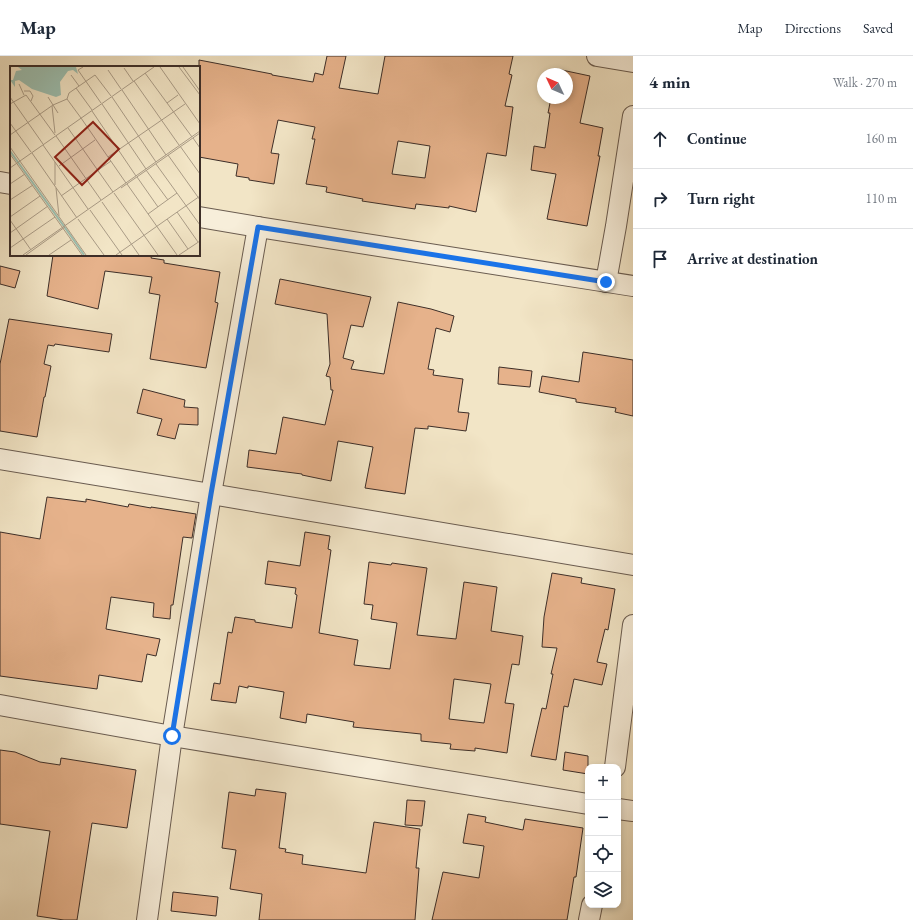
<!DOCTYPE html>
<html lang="en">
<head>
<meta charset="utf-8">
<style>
	:root { --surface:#fff; --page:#f6f6f7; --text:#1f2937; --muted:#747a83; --line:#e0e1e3 }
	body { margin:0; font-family:"EB Garamond",serif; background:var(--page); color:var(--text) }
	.controls { position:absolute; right:12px; bottom:12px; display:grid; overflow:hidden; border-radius:8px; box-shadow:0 2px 6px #0003 }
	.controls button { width:36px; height:36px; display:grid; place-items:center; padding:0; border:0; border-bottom:1px solid var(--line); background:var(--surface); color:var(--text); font:20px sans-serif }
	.compass { position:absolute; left:537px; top:12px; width:36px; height:36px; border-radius:50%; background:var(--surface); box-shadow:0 2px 6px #0003; rotate:314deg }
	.stop { position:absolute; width:12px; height:12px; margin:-9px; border:3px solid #1a73e8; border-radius:50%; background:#fff }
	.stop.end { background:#1a73e8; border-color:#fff; box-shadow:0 1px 4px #0008 }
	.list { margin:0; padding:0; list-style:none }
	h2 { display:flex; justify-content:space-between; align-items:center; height:52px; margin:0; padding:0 16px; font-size:17px }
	h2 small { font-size:13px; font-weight:400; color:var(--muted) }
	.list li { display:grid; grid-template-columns:26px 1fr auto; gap:12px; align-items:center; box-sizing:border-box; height:60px; padding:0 16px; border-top:1px solid var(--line) }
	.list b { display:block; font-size:15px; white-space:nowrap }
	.list em { font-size:13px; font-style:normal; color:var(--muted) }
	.icon { flex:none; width:22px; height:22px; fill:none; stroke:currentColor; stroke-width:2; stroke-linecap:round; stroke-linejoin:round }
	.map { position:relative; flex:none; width:633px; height:864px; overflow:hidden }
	header { display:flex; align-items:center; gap:24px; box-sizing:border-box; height:56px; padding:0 20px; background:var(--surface); border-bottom:1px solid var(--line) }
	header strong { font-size:19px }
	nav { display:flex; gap:22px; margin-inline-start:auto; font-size:14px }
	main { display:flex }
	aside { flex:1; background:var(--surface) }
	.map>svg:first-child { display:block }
</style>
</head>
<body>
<header>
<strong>Map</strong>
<nav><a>Map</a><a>Directions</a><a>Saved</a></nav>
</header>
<main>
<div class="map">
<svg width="633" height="864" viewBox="0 0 633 864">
	<rect width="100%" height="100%" fill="#f2e5c6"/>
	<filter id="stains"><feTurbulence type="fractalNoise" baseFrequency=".005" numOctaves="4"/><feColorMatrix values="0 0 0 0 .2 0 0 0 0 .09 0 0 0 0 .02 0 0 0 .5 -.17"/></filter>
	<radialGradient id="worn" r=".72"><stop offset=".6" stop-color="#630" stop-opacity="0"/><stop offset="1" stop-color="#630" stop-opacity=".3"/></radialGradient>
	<g fill="#e6b28b" stroke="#3d2e28" fill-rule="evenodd">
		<path d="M327,0H346L339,32L378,38L385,0H513L509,18L512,19L505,50L513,51L506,100L487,97L476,156L449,150V152L416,148L415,153L362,145L363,143L326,136L327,131L306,128L315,83H312L315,71L278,64L271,97L279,98L274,128L249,124V122L236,120L238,108L199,101V4L272,18V19L313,26L315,17L323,19ZM398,85L430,90L425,122L392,118Z"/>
		<polygon points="557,13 590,20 580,67 603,72 598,100 600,100 587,170 547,163 556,118 531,114 534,90 545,92 550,57 548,57 551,42 567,42 567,18 556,18"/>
		<polygon points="53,199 152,199 151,202 164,204 164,207 220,216 215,246 218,247 206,312 150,303 160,239 149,237 152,221 105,215 98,253 47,240"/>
		<polygon points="0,210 20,215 15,232 0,228"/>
		<polygon points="280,223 371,241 363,271 351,269 343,302 354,305 351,313 384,318 398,246 431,253 454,260 450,276 436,272 428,313 434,314 433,319 463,323 458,356 469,357 466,375 428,370 428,373 415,372 405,438 365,432 373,391 338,385 331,425 302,419 302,418 247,411 249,394 276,398 283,361 325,369 333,334 331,334 330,321 326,320 330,308 327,258 275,248"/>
		<polygon points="9,263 112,278 109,296 55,288 54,290 48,289 44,308 51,310 45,341 44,341 37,381 0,375 0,308"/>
		<polygon points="583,296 633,304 633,360 615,356 616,352 576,346 576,343 539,336 542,320 579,326"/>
		<polygon points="499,311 532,315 530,331 498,328"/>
		<polygon points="143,333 185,344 184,351 198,352 198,369 179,368 175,383 157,379 162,363 137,357"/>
		<polygon points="47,441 86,446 86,443 128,451 129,448 151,452 151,451 196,458 192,482 183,481 173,549 171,549 170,563 153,561 154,547 111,541 106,573 160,583 156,600 147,598 142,626 99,619 97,633 0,620 0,476 40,483"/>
		<path d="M305,476L330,480L328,493L331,494L319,577L358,584L354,609L390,613L397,567L371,563L373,549L364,548L369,506L391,509L392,507L427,512L417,579L456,583L464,526L497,531L491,575L523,580L519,609L512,608L505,647L514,648L507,697L475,692V695L450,693L451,688L421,685V678L353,671L354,666L307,658L306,667L280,662L284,636L248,630V632L239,630L236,647L211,644L214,627L220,628L228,576L232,577L235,561L255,564V566L292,572L297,539L295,538L296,532L265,528L268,505L300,510ZM454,623L491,628L484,667L449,663Z"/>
		<polygon points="552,517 582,522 581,527 615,533 608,574 605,573 597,606 607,608 602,629 574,623 568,651 564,650 556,704 531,700 542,652 546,653 553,618 551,618 557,592 542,591 544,561"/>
		<polygon points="0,694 15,696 40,706 60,709 61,702 136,714 127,772 92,767 77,864 64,864 37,860 50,775 0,768"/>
		<polygon points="565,696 588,700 588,718 563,714"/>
		<polygon points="256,733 286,737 279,792 286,793 285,796 303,799 302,808 366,817 374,766 420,773 416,812 419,812 415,864 259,864 262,838 230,833 236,794 222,792 229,736 255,740"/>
		<polygon points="407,744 425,745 422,770 405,769"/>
		<polygon points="468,758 486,761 485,766 523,774 525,763 583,772 576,821 574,821 567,864 432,864 443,816 479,822 484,790 463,787"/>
		<polygon points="173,836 218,841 216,860 171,855"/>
	</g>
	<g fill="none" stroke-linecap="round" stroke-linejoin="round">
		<defs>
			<g id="minor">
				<polyline points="597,0 633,6"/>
				<polyline points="0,126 11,128"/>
				<polyline points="199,161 258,171 633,230"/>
				<polyline points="606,226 616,170 633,60"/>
				<polyline points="0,403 211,438 633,509"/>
				<polyline points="0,649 172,680 588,748"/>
				<polyline points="615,711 633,569"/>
				<polyline points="618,753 633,755"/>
				<polyline points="147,864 172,680 211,438 258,171"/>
				<polyline points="589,864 592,849"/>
			</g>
		</defs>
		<use href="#minor" stroke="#6a5c50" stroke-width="22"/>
		<use href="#minor" stroke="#f7eeda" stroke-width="20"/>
	</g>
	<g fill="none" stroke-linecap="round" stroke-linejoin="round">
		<polyline stroke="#1a73e8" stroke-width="5" points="172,680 211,438 258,171 606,226"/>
	</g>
	<g transform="translate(10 10)">
		<rect width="190" height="190" fill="#f2e5c6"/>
		<path d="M8,1H66L68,8L63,4L58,5L50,16L51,29L46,31L22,23L9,14L5,15V21L0,14H3L6,5L12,4Z" fill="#9cbfb0"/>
		<path fill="none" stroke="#9cbfb0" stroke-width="2" d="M0,85L63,173M63,173L74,189"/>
		<path fill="none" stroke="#aa9c87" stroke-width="1" d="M73,1L68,4L91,37M150,1L190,58M169,1L190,29M173,1L190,25M114,2L123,15M98,4L111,23M135,7L182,71M61,9L69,20M124,15L169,79M9,18L14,29M66,22L82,44M112,24L156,89M14,25H20L23,30L21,35M0,31L33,78M38,31L48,47M102,31L146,96M57,33L71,52M157,37L168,29M0,38L16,29L45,69M92,38L136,103M42,40L45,67M82,45L126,110M71,52L116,117M0,57L21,86M58,62L103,126M0,69L43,39L57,33L59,27L85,9L101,30M46,70L91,134M183,72L190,82M33,79L78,143M170,80L190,108M0,81L76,189M22,87L67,152M0,88L72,189M158,89L190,134M98,91L175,38M45,96V119M146,98L190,159M49,100L85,74M0,102L144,1M136,104L158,134M127,111L148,141M0,118L15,108M117,118L167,189M46,122L49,150M111,122L190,67M104,127L148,189M51,130L101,95M0,134L23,119M92,136L129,189M80,144L112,189M167,146L188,176M138,148L167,127M0,151L30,130M68,153L94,189M157,153L178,183M0,154L21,184M0,167L38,140M0,182L45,151M13,189L190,65M16,189L55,161M39,189L61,174M106,189L190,130M169,189L190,175"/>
		<path fill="#8f2418" fill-opacity="0.15" stroke="#8f2418" stroke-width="2" d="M83,56L109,83L72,119L45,91Z"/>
		<rect width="190" height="190" fill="none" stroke="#3d2e28" stroke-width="2"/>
	</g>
	<rect width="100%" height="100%" filter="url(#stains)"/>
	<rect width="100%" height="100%" fill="url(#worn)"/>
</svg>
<div class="controls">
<button>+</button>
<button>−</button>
<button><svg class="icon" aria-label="locate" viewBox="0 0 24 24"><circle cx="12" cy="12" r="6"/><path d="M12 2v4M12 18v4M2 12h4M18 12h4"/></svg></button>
<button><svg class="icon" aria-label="layers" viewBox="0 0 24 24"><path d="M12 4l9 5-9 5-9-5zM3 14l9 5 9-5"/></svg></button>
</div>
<svg class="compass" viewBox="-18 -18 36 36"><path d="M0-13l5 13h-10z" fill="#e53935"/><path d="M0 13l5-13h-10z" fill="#747a83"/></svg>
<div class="stop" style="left:172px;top:680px"></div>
<div class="stop end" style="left:606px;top:226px"></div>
</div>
<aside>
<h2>4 min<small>Walk · 270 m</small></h2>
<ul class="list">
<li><svg class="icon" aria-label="ahead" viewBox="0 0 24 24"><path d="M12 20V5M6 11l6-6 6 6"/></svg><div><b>Continue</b></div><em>160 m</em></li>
<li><svg class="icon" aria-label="right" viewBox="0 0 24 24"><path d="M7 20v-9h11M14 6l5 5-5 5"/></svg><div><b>Turn right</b></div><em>110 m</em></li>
<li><svg class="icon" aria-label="arrive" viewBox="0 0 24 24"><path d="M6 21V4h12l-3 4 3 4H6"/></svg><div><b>Arrive at destination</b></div></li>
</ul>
</aside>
</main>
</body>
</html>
